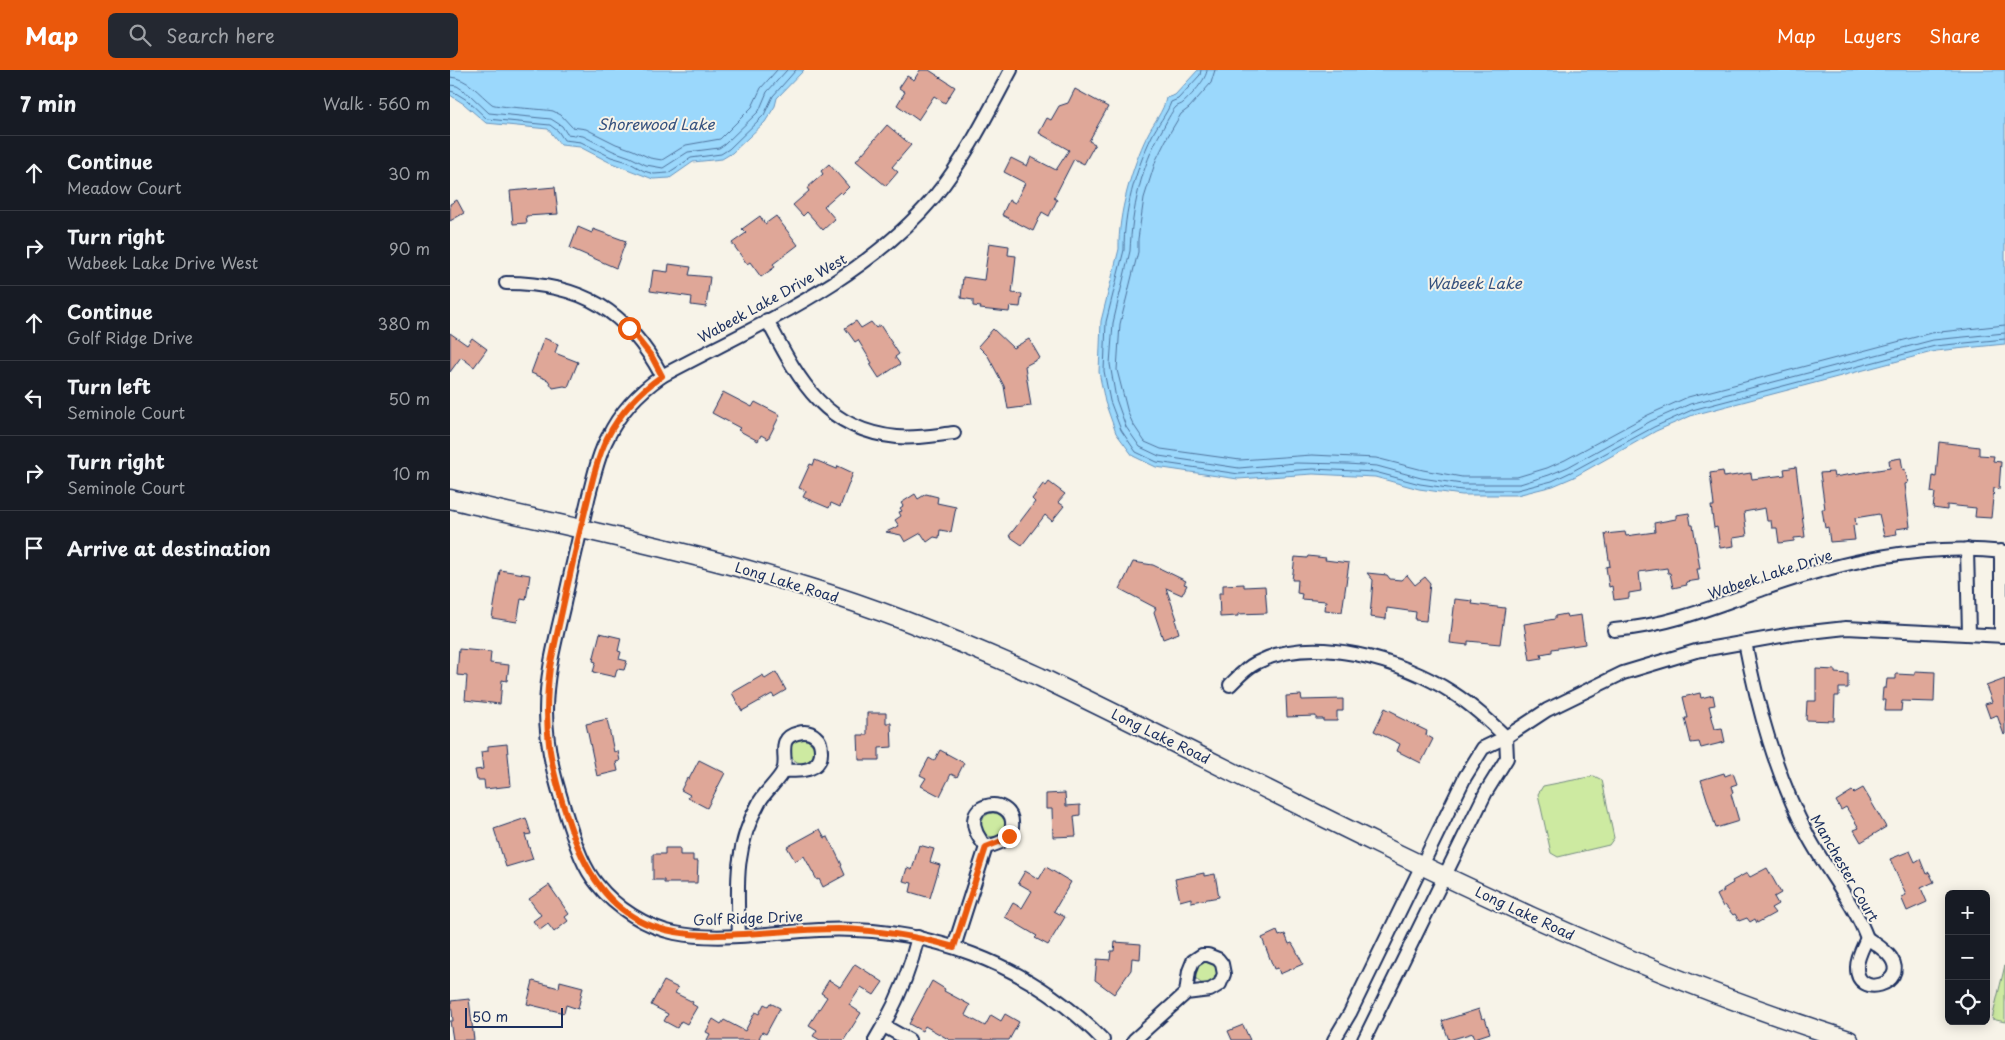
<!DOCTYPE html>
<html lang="en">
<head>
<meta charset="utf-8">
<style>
	:root { --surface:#171b24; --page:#242831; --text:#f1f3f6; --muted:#9ea1a6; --line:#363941; --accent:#ea580c }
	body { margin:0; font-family:"Playpen Sans",sans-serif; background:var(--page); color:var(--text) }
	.controls { position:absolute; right:15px; bottom:15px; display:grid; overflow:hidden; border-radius:8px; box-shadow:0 2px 12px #0003 }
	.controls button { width:45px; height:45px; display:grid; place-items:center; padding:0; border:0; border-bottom:1px solid var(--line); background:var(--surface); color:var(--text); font:25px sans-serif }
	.scale { position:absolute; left:15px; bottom:12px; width:98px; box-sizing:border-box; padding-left:5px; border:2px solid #1b2f5e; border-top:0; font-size:14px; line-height:18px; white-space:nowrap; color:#1b2f5e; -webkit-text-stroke:4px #f7f3e8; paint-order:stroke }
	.stop { position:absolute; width:15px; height:15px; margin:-11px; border:4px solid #ea580c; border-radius:50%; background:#fff }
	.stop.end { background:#ea580c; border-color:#fff; box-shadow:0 1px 5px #0008 }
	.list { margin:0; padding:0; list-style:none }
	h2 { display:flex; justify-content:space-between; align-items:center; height:65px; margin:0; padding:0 20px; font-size:21px }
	h2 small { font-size:16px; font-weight:400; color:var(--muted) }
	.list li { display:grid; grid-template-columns:32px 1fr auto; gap:15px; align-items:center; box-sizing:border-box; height:75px; padding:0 20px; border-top:1px solid var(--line) }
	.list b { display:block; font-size:19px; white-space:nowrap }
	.list p { margin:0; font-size:16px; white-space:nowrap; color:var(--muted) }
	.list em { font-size:16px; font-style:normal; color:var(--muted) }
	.icon { flex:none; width:28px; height:28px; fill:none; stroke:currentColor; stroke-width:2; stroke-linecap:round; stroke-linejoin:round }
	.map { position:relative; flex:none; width:1555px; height:970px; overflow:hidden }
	header { display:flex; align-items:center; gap:30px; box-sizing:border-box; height:70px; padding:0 25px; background:var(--accent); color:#fff }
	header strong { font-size:24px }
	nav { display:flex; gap:28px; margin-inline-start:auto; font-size:18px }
	.search { width:350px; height:45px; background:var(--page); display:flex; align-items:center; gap:12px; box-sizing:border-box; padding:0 18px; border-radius:8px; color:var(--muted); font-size:19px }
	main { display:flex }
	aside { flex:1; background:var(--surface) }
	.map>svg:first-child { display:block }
</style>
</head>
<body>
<header>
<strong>Map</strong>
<div class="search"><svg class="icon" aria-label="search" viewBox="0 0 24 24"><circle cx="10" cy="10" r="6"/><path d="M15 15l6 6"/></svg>Search here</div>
<nav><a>Map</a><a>Layers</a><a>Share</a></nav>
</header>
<main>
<aside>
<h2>7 min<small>Walk · 560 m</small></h2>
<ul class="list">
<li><svg class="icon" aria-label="ahead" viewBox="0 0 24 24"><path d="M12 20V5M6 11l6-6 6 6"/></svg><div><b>Continue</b><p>Meadow Court</p></div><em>30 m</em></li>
<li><svg class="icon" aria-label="right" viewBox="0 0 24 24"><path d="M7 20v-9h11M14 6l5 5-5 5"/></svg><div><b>Turn right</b><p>Wabeek Lake Drive West</p></div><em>90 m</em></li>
<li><svg class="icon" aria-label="ahead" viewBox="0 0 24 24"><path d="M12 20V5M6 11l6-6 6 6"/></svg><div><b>Continue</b><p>Golf Ridge Drive</p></div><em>380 m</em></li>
<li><svg class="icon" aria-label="left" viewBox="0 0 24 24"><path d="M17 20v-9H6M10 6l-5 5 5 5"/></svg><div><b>Turn left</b><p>Seminole Court</p></div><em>50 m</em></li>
<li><svg class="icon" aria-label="right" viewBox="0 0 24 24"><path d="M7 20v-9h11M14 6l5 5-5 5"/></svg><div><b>Turn right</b><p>Seminole Court</p></div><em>10 m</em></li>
<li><svg class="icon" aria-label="arrive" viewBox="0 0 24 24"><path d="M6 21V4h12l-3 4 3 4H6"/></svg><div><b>Arrive at destination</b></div></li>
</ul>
</aside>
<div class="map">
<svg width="1555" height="970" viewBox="0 0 1555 970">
	<rect width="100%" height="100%" fill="#f7f3e8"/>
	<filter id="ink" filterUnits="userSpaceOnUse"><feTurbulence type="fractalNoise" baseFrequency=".02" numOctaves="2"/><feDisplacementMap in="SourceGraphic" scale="10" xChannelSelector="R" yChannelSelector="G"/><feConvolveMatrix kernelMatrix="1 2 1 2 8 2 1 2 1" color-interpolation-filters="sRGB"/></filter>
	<g filter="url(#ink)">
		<g fill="#cdeaa1" stroke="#748c80">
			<circle cx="352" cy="681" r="12"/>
			<polygon points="1144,706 1152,710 1164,768 1159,775 1108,787 1101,783 1088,724 1093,716"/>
			<circle cx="543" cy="755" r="12"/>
			<circle cx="756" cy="902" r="12"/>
			<polygon points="1555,895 1555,952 1542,949"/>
		</g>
		<g fill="#9bd8fc" stroke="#6894bd">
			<polygon points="0,0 354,0 327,28 325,36 315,52 282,83 272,89 243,92 220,108 203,109 159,92 130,77 111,75 98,59 36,53 14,34 0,25"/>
			<path d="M748,0H1555V274L1486,281L1243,345L1206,361L1124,407L1103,416L1067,425H1012L969,419L925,407L863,404L788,409L706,397L683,386L666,363L655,332L649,302L651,251L669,179C668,144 682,97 697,66C703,53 714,41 716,28L725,25Z"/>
		</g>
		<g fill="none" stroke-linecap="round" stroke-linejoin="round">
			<g stroke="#4e739d" stroke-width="1">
				<path d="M751,0L750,5L728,29L721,32C717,44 707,55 702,66C685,101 674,141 674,180L656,252L654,301L660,331L671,360L686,382L707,392L789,404L863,399L925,402L970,414L1012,420H1067L1102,411L1121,402L1204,357L1242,340L1485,276L1555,269"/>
				<path d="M757,0C757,9 740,27 733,33C731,35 728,35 726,37C721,42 716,53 712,60C691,96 682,140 680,181L663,253L660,294L666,329L676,357L690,377L709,386L789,398L846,393L897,394L927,396L971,408L1012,414H1070L1099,405L1118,397L1201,351L1240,334L1483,270L1555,263"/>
				<polyline points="765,0 761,13 739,38 731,44 718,66 706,90 694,128 688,169 688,182 670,254 667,300 678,343 683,354 695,372 711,379 790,390 862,385 926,388 973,400 1012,407 1067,407 1097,398 1115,390 1198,345 1238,327 1481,263 1555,255"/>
				<path d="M0,7C18,8 29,24 42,34C45,37 94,39 103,41L111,45L122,57L136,59L166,74L183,80L200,88L212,90L236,75L270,69L302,37L311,18L327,0"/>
				<polyline points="0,15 7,16 20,25 39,43 101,49 112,56 117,64 133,66 163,81 180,87 196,95 213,98 238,82 269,78 275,74 309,41 317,22 337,0"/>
				<polyline points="0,21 4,22 17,30 37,49 100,55 108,61 114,70 131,72 161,87 178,92 194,101 204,104 218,103 241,88 271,84 279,79 314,45 323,26 346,0"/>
			</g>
		</g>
		<g fill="#dfa798" stroke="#1b2f5e">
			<polygon points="470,0 479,0 505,17 495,33 484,26 468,50 447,35 455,22 449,18 457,6 464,10"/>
			<polygon points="625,19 658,37 639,71 645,74 634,94 624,89 604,128 607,130 599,146 592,142 583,161 552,145 559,130 565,133 575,113 554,102 561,88 577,96 581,87 606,100 619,80 589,63 597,48 601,50 609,36 618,33"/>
			<polygon points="437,55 461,75 442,97 448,102 436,116 406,91"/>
			<polygon points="379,94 399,117 392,124 390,122 374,136 385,149 373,160 357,142 353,146 343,135 359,121 357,118 373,104 371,101"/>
			<polygon points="105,117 108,144 76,146 77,153 63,154 60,121"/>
			<polygon points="7,130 14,143 0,151 0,134"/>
			<polygon points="310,146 315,154 326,146 348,175 323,194 325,197 311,207 300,192 297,194 282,173 296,163 292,159"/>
			<polygon points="128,157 142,163 143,159 176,171 166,198 120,178"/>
			<polygon points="539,173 559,176 558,185 566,186 562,223 572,224 570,237 560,236 559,242 530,239 531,237 523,236 523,230 511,228 513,207 534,210"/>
			<polygon points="219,194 241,197 239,205 260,207 256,237 241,235 242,227 200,221 203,200 218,202"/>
			<polygon points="406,251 411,258 421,252 426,258 430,255 449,284 445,287 450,294 429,308 420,294 422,293 408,270 405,272 395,258"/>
			<polygon points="543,259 563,278 579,269 590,288 575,296 581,336 558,339 554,316 538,286 528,276"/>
			<polygon points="0,263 17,275 22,268 37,279 24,297 11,287 0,302"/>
			<polygon points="94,268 108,274 105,283 128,292 118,317 114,316 103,318 98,310 81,303"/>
			<polygon points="273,322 302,337 305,332 330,345 318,369 311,365 308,371 288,360 290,358 262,343"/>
			<polygon points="1489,372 1529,377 1529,385 1544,386 1543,391 1551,392 1549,419 1544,418 1541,448 1525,447 1526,438 1497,435 1497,440 1483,438 1485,423 1481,422 1483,406 1486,407"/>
			<polygon points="1451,388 1453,400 1455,399 1458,413 1455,414 1460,457 1446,459 1447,464 1434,466 1429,444 1405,448 1406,455 1403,456 1405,470 1380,472 1378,457 1375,458 1372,439 1375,439 1370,403 1383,402 1384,407 1440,398 1439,390"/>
			<polygon points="365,390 387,399 388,396 403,403 390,437 381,433 379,438 353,427 356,421 349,418 360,394 363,395"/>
			<polygon points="1346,397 1355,467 1344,468 1344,471 1329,473 1327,458 1322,458 1321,451 1317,451 1315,438 1294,442 1297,466 1283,468 1284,476 1270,478 1267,457 1264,458 1261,436 1264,436 1260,403 1273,401 1274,407 1301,403 1302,409 1335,405 1334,399"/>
			<polygon points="599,412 615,424 608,432 614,436 602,451 595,445 572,475 559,466 585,432 582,429 593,414 596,416"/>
			<polygon points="465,424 468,429 476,424 488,427 487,433 506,437 501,462 490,460 489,468 484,467 477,472 471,463 455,472 451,465 436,462 449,456 445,450 451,446 449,442 452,441 450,438 453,436 451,433"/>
			<polygon points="1239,443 1241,455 1243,455 1250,499 1247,499 1249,510 1236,512 1237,515 1223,518 1220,503 1218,503 1217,498 1189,502 1191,521 1179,523 1179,528 1164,530 1162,516 1159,517 1156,497 1160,496 1155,464 1175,462 1176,466 1205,462 1204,453 1226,449 1226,445"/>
			<polygon points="858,486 876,488 875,490 899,493 892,542 875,540 876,531 851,529 852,524 847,523 848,510 842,510 845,487 857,488"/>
			<polygon points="683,492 703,495 736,511 734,514 737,515 732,525 716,518 727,549 725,550 729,563 713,569 704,542 706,538 670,519"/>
			<polygon points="50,500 80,505 76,530 71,529 67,552 42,548"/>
			<polygon points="917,503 937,505 940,509 951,510 957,505 965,515 975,507 980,513 976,551 965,550 966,542 937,538 936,549 920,547 923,510"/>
			<polygon points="794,514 794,517 815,516 817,543 788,544 788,546 770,547 769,523 773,523 773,515"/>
			<polygon points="1005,529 1023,531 1022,534 1055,538 1050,574 1018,571 1018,575 1000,573"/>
			<polygon points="1116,544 1117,547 1131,545 1135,574 1102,579 1102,582 1091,584 1092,588 1080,590 1074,554 1105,549 1105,546"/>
			<polygon points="150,563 171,568 168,581 171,582 169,589 177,591 174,600 167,599 165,607 143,602 146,592 143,591"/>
			<polygon points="9,579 41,582 40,593 59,595 57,611 52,610 50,634 15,630 17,606 7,605"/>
			<polygon points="1366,599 1385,600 1385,603 1398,604 1398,618 1389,618 1389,626 1385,626 1384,651 1356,650 1357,631 1366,631"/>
			<polygon points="1465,601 1485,602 1484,632 1452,631 1451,641 1435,641 1436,630 1432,630 1433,618 1436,618 1437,609 1446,609 1446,604 1465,605"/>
			<polygon points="326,602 336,620 324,627 322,624 292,641 282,623 313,605 315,609"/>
			<polygon points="1555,609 1555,664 1554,665 1547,645 1540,648 1535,634 1542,632 1536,616"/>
			<polygon points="1250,623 1251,628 1263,625 1265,635 1259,636 1265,659 1272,658 1275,672 1251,678 1249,672 1241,673 1235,648 1238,648 1233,627"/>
			<polygon points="851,625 852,630 893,629 893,641 887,641 887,651 873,651 873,649 866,649 866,646 837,647 836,626"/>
			<polygon points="935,638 947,644 946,646 977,661 976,665 983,669 971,693 947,681 950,674 924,661"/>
			<polygon points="417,643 436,643 436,653 441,653 442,677 429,678 429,690 409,690 408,665 417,665"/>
			<polygon points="157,649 164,682 168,681 170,691 166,692 168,701 147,706 136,654"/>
			<polygon points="57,674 61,716 35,719 34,710 27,710 25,700 33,699 31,682 38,681 38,676"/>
			<polygon points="490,680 514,693 507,707 501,704 490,726 471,716 476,708 470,705 479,688 484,691"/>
			<polygon points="249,690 275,703 257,738 238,728 240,725 231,720 237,708 239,709"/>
			<polygon points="1274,703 1275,706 1283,703 1287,714 1281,716 1283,723 1281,724 1289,751 1266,758 1251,710"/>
			<polygon points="1413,718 1436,757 1411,772 1404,760 1409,758 1396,737 1391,740 1386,731 1402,721 1404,723"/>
			<polygon points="615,723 616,736 630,735 630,745 624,746 626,766 603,767 602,739 596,739 596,724"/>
			<polygon points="76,748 81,764 75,765 83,789 56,797 44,759"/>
			<polygon points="370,759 375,768 378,767 392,795 391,796 395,805 373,817 369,809 367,810 354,786 345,791 337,777"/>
			<polygon points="469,775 484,779 480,792 490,795 480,828 460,822 462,813 453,811 457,798 462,800"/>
			<polygon points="215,778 230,778 230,785 243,785 243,791 248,791 247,813 214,813 214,810 203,810 203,784 215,784"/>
			<polygon points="1460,781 1465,792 1470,789 1476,804 1479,802 1484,812 1471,818 1477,832 1457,841 1451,827 1456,825 1440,789"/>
			<polygon points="596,797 621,812 604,841 615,847 598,875 585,868 587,866 555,847 563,833 572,838 582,821 568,813 575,801 589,809"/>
			<polygon points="1317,798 1331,823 1324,827 1328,834 1321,838 1325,843 1307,853 1305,849 1300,852 1297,848 1289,851 1285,844 1283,845 1275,835 1273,837 1267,825 1274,821 1273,819 1283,813 1282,811 1297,803 1300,807"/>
			<polygon points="754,803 754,806 765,804 769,827 741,832 741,828 730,831 725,809"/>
			<polygon points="99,815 119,844 115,847 118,851 104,862 98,854 90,860 83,851 91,845 79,829"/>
			<polygon points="827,861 829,866 835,864 839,874 842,873 845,878 853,894 830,904 828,898 824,899 812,868"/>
			<polygon points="665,872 691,874 690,889 682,888 681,900 664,924 645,910 647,889 660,890 661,881 664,881"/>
			<polygon points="405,894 433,912 424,925 411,917 399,935 411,943 394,970 370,970 363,966 367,960 359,955 377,927 371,923 379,910 390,917"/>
			<polygon points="83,911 109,918 110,911 133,917 128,939 116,935 114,943 77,934"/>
			<polygon points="214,911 228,918 225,923 243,932 242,934 247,937 237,954 231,951 227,958 214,951 218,944 201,935"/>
			<polygon points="482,911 495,919 494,921 520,935 515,945 535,956 541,945 551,951 555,944 569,952 559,970 500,970 475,956 472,961 459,954"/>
			<polygon points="19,929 24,970 3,970 0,951 3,951 1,931"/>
			<polygon points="320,933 330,938 316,964 312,962 309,968 313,970 257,970 260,964 256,962 263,949 271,954 274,950 295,961 305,942 309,944 314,934 318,936"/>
			<polygon points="1029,939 1032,949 1035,948 1040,963 1025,968 1023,963 999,970 992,951"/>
			<polygon points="793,955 800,970 782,970 778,961"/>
		</g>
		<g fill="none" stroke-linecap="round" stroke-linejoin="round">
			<defs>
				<g id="street">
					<path d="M561,0C538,43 516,88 485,126C414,211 307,255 212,306C189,322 170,342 158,367C148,385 144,406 139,425C130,463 121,500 113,538C105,572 96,606 96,641C96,681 107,717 119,754C126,775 133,797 147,814C166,838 196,857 225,863C270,872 323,862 369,860C475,855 579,893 653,970"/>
					<path d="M56,213C131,213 177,240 212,306"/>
					<path d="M317,250C348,308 373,360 447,367C466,369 486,365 504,363"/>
					<polyline points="1517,479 1519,564"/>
					<path d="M1164,560C1217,556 1264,537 1313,519C1390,492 1473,472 1555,482"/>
					<polyline points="1551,566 1551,481"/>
					<path d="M1295,572C1308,640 1326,705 1358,766C1376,800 1404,833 1417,868"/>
					<path d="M780,615C788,607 796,598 806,593C863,563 952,590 1003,623C1023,636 1039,651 1056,667"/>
					<path d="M289,865C287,816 284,776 310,731C316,721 328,711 333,701C339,688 325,668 348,663C355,661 361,662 366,667C370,670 371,676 371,681C372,702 348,702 333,700"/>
					<path d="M1417,868C1425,874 1435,879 1441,888C1459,914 1406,930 1407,897C1407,888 1413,877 1417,868Z"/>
					<path d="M504,877L536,777C547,774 560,771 562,757C566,721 497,731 536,777"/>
					<polyline points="434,956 459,970"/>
					<path d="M425,970C445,937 459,905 468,867"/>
					<polyline points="684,970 736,923 760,920 770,914 774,904 772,894 768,889 758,885 752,885 743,891 739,901 736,923"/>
					<polyline points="884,970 900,943 1015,707 1033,678 1056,667 1097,640 1173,603 1246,581 1342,564 1396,558 1555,566"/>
					<polyline points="914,970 1036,722 1057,688 1056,667"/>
				</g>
				<path id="secondary" d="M0,429C119,457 240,481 357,517C437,541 514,573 590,607C856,735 1116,881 1399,970"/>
			</defs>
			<use href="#street" stroke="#1b2f5e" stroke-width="16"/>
			<use href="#secondary" stroke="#1b2f5e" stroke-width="21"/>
			<use href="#street" stroke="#f7f3e8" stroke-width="12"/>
			<use href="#secondary" stroke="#f7f3e8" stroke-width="18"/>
		</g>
	</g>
	<g fill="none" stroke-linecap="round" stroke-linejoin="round" filter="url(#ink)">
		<path stroke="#ea580c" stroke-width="6" d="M179,258L202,287L212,306C189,322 170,343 157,368C146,391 141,417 135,441C122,493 111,545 100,597C92,660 100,697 120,756C169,903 270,859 388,859C428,860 466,866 504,877L536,777L554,770L559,766"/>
	</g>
	<g text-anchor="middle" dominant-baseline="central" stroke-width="4" stroke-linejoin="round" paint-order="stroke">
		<g font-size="14" fill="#1b2f5e" stroke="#f7f3e8">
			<text transform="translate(322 228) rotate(-29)">Wabeek Lake Drive West</text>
			<text transform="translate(1320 504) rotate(-18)">Wabeek Lake Drive</text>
			<text transform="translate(337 512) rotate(17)">Long Lake Road</text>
			<text transform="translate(711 666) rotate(26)">Long Lake Road</text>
			<text transform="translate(1395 798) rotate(60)">Manchester Court</text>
			<text transform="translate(1075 843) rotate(25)">Long Lake Road</text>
			<text transform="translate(298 848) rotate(-2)">Golf Ridge Drive</text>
		</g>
		<g font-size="15" font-style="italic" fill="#35517e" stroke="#f7f3e8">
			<text x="206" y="53">Shorewood Lake</text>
			<text x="1024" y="212">Wabeek Lake</text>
		</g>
	</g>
</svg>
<div class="controls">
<button>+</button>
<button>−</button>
<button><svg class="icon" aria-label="locate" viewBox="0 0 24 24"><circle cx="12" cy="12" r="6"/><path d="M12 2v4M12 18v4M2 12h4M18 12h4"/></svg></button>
</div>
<div class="scale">50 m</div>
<div class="stop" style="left:179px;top:258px"></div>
<div class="stop end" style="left:559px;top:766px"></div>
</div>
</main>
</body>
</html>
